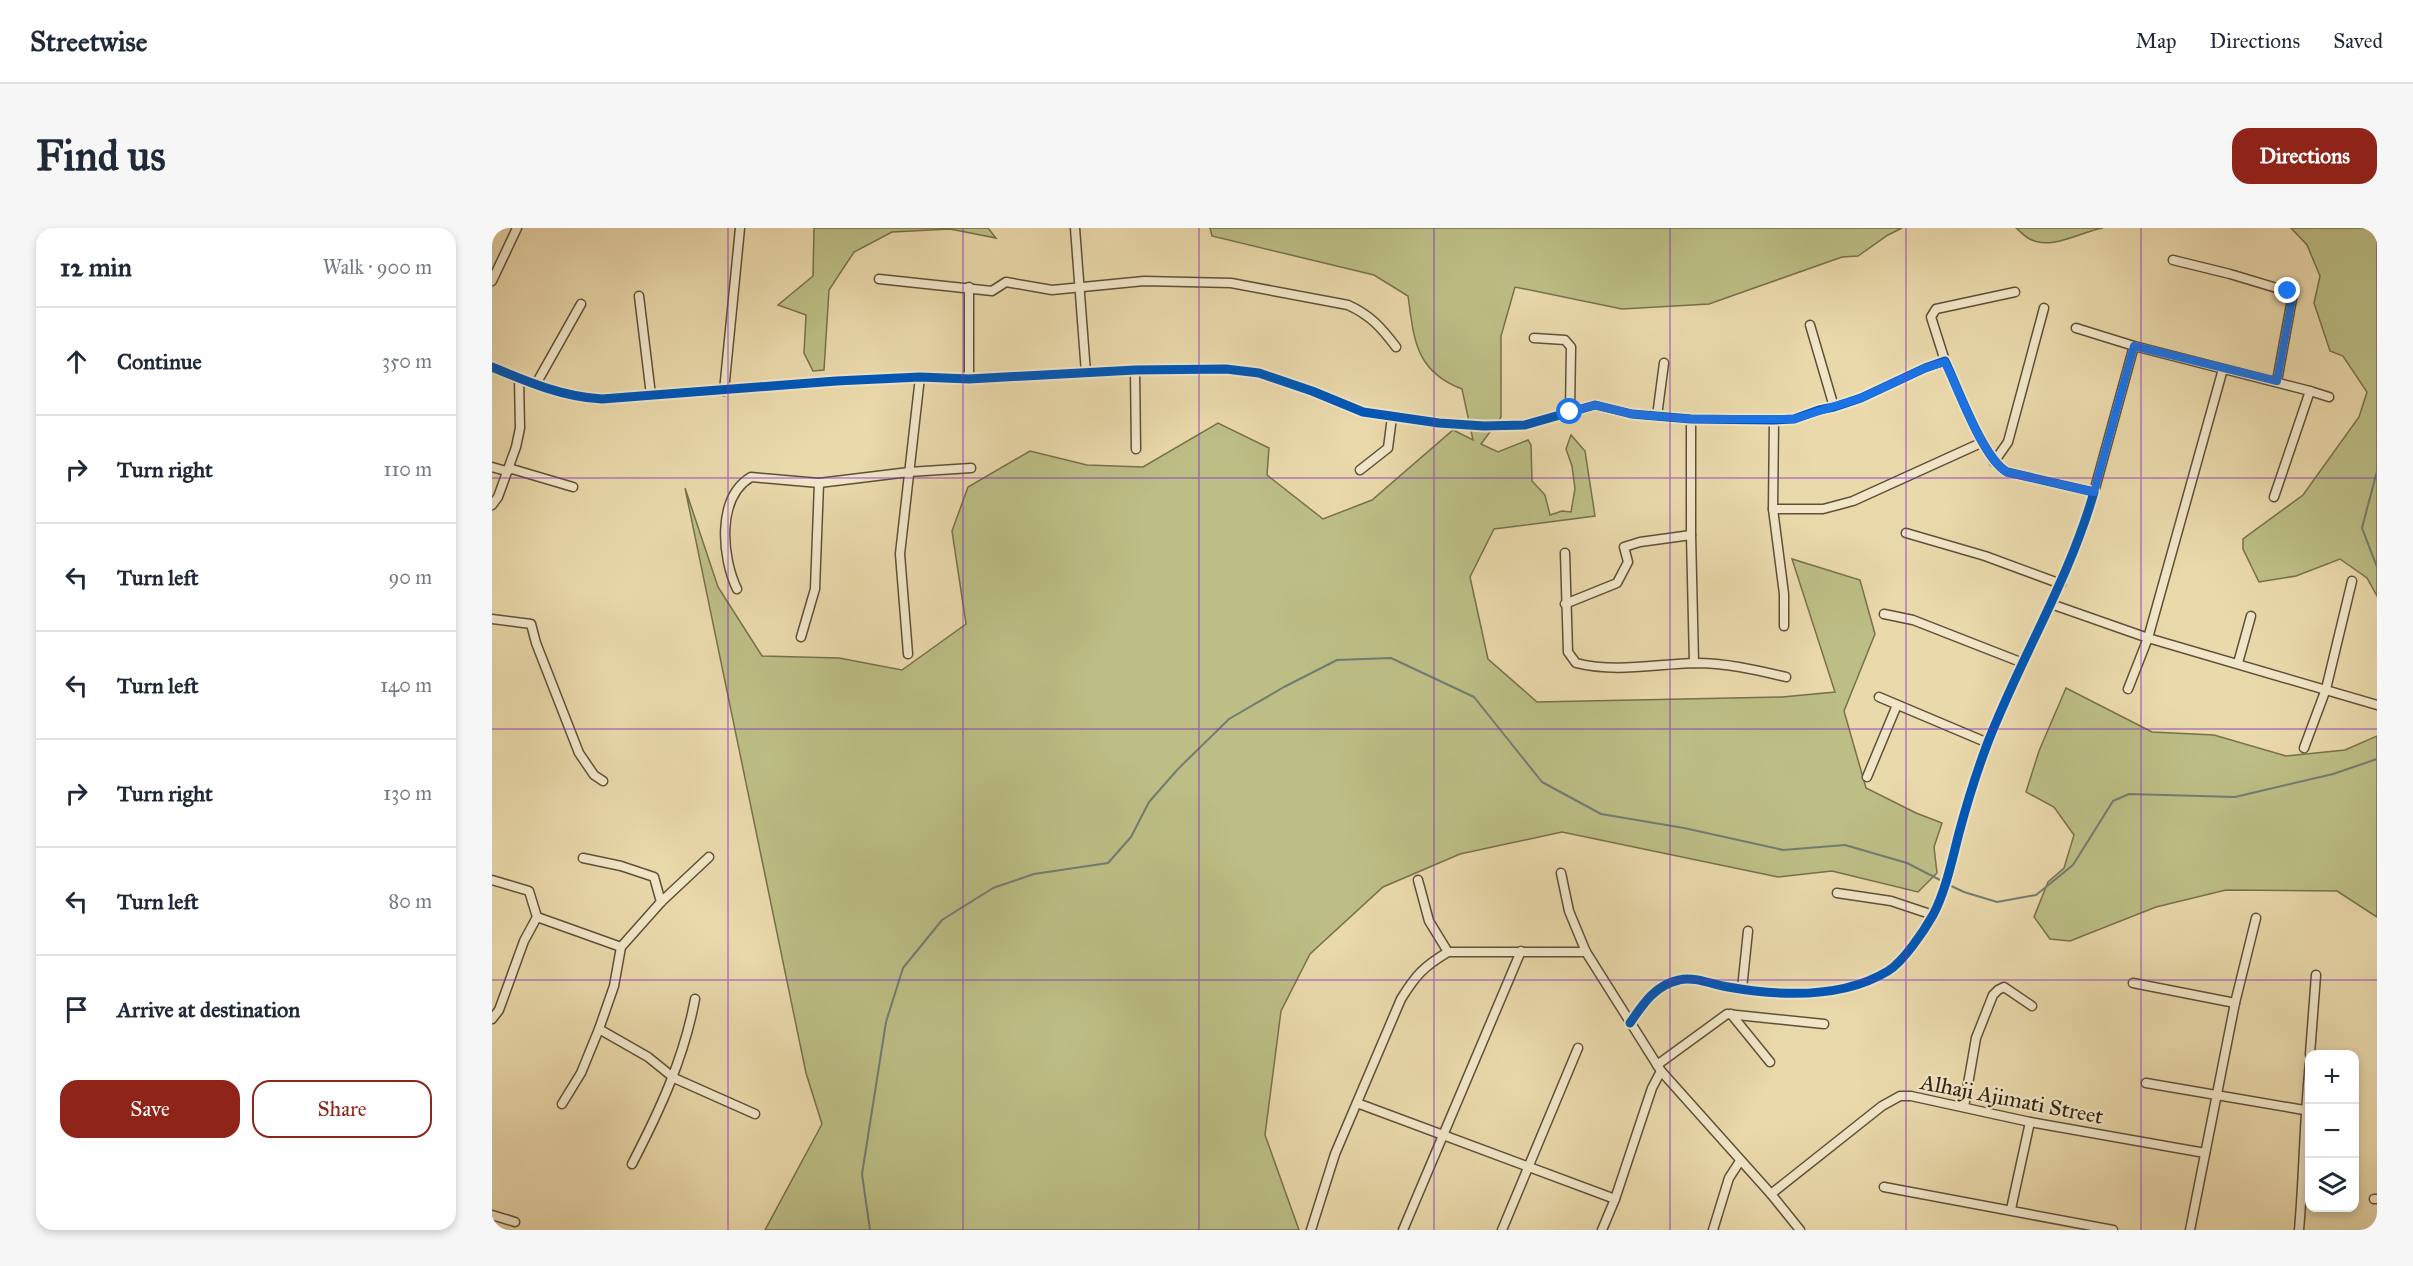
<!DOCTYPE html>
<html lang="en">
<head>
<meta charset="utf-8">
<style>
	:root { --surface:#fff; --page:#f6f6f7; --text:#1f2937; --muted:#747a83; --line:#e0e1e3; --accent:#8f2418 }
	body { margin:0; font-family:"IM FELL Great Primer",serif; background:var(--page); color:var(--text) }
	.controls { position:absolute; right:18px; bottom:18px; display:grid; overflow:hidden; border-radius:12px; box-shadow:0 3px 9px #0003 }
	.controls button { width:54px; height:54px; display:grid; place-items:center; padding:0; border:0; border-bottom:2px solid var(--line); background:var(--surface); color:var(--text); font:30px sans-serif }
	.stop { position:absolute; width:18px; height:18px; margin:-14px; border:4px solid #1a73e8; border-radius:50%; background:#fff }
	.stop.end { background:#1a73e8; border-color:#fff; box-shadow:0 2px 6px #0008 }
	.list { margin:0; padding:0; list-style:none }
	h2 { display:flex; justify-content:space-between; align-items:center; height:78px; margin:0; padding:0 24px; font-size:26px }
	h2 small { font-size:20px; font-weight:400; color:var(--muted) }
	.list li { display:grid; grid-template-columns:39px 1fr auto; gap:18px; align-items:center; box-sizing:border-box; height:108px; padding:0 24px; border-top:2px solid var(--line) }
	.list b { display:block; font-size:22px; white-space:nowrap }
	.list em { font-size:20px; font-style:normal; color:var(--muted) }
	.actions { display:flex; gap:12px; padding:18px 24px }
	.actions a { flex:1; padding:14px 0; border:2px solid var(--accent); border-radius:18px; text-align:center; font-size:21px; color:var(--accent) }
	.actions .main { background:var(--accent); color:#fff }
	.icon { flex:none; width:33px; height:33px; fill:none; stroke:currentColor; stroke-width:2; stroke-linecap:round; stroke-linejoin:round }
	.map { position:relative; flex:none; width:1885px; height:1002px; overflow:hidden; border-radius:18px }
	header { display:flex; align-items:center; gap:36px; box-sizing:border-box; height:84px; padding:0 30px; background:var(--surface); border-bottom:2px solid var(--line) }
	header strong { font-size:28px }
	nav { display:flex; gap:33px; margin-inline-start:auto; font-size:21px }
	.intro { display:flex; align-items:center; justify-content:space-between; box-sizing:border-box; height:144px; padding:0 36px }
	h1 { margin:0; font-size:42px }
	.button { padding:15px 27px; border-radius:18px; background:var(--accent); color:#fff; font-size:21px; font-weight:700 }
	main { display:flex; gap:36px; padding:0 36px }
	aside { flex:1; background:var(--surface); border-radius:18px; box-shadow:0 3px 9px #0003 }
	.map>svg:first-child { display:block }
</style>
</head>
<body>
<header>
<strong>Streetwise</strong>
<nav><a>Map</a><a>Directions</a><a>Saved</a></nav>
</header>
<div class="intro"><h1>Find us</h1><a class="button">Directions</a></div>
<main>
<aside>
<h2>12 min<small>Walk · 900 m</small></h2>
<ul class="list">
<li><svg class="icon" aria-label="ahead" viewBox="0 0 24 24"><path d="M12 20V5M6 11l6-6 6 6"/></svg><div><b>Continue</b></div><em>350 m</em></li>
<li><svg class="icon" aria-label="right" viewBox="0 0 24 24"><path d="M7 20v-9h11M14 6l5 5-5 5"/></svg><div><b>Turn right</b></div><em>110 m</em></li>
<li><svg class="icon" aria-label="left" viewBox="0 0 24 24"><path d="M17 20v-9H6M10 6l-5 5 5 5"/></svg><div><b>Turn left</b></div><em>90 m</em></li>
<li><svg class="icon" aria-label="left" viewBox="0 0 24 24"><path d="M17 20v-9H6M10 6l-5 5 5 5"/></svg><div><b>Turn left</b></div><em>140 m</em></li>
<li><svg class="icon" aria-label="right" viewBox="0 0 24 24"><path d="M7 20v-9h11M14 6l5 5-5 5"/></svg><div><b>Turn right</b></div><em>130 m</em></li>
<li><svg class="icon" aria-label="left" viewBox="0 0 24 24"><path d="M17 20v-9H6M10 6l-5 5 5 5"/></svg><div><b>Turn left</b></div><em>80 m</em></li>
<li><svg class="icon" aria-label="arrive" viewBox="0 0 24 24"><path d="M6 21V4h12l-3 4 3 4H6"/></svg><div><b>Arrive at destination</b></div></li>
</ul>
<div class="actions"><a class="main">Save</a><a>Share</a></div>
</aside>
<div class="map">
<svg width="1885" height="1002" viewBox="0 0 1885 1002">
	<rect width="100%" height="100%" fill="#ead9ab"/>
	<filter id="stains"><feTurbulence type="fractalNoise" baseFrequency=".00333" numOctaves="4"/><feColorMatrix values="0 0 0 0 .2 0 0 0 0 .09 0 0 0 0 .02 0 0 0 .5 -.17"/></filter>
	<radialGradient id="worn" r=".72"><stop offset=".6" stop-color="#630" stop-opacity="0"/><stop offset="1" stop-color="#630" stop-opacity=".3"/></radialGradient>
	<g fill="#bcbe85" stroke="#76704c" stroke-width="1.5">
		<polygon points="322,0 496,0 504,10 458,1 400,4 362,24 337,62 332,142 321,143 312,125 314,87 286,77 321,48"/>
		<path d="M718,0H1410L1396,7L1366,28L1350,29L1217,76L1130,81L1023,59L1009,108V189L989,216L1006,224L1036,212L1039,217L1040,253L1053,267L1058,287L1070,283L1079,284L1083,261L1080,238L1074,221L1079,207L1093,223L1103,288L1002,301L978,349L996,431L1045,474L1290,469L1343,464L1300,331L1368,352L1383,406L1352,483L1374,560L1424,585L1450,595L1442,619L1445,645L1426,664L1340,643L1286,649L1070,604L968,626L891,659L818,726L789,783L773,907L807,1002H273L330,896L314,845L193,260L226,359L270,428L347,430L410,442L474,396L460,303L476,259L538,223L595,237L651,239L726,195L777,220L775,247L831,291L880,272L961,202L981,212L970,161C923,143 922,111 916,68L882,47L720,8Z"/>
		<path d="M1524,0H1611C1591,3 1560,22 1540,12C1534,10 1529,4 1524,0Z"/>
		<polygon points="1799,0 1885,0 1885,368 1875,350 1848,331 1804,348 1767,354 1751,321 1751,311 1811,267 1867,189 1875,164 1851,128 1838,123 1822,75 1828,48 1815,17"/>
		<polygon points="1574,460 1660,504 1722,507 1794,528 1853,522 1885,508 1885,689 1845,663 1734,662 1664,679 1578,713 1558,711 1542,689 1556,654 1572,640 1582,607 1562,579 1534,564 1547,523"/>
	</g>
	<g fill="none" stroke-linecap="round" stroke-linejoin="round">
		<g stroke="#717c73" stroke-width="2">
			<polyline points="1885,243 1870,300 1885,339"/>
			<polyline points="1455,656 1472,664 1505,674 1544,667 1581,637 1621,573 1637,566 1743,569 1841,546 1885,531"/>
			<polyline points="378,1002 370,946 394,794 411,740 450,692 501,660 542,646 616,635 639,609 657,574 686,541 737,491 792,459 845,432 899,430 982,469 1050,554 1109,586 1192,600 1291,622 1353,617 1415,635 1450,653"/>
		</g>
		<defs>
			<g id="street">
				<polyline points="583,0 594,145"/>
				<polyline points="1681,32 1738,46 1798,64 1800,71 1785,153"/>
				<path d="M387,51L500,63L514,54L560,62L652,53L739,55L856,77C878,87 889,99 904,119"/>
				<polyline points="0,53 25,0"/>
				<polyline points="147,68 159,167"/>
				<polyline points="1318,97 1342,179"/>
				<polyline points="1584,100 1642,118 1818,163 1782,269"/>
				<polyline points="1042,110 1073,112 1079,119 1078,184"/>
				<polyline points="1453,133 1439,89 1444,81 1523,64"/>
				<path d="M0,139C36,154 71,169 110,171L344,153L428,149L477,151L643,142L734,141L767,145L820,163L871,184L947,195L992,198L1033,197L1103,177L1140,186L1199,191L1282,192L1302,191L1327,182L1342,179L1369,170L1433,140L1453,133C1466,160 1491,231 1515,244L1602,264C1577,352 1529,429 1496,514C1485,543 1475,575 1467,605C1460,632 1454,662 1441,687C1432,703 1411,734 1396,743C1350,771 1287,768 1236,759C1222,757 1202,748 1187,752C1163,757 1151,776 1138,795"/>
				<polyline points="643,142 644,221"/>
				<polyline points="477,151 477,59"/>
				<polyline points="44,156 89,76"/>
				<polyline points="232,163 248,0"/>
				<polyline points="1818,163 1837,169"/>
				<polyline points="1165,188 1172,135"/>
				<polyline points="1199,191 1199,307 1202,435"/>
				<polyline points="1282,192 1281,281 1292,366 1292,398"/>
				<polyline points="1502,234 1516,214 1552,80"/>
				<polyline points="0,239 14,243 20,241 81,259"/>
				<polyline points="868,242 896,220 900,189"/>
				<polyline points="1602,264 1642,118"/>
				<polyline points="0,277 6,269 24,219 28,200 27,150"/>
				<polyline points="1281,281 1331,281 1361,273 1491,214"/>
				<polyline points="1414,305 1493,328 1569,356"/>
				<path d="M1073,325L1076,424L1084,435C1123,445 1164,436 1203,435C1235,435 1264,442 1294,449"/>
				<path d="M245,361C230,330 224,270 259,249L327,255L417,244L479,240"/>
				<polyline points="1073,376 1125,355 1136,334 1132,319 1148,314 1199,307"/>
				<polyline points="1559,376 1656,410 1885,477"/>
				<polyline points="1392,386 1421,392 1531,435"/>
				<polyline points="0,391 39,396 44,415 87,525 102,547 111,553"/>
				<polyline points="309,409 323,361 327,255"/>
				<polyline points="416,426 408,326 428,149"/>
				<polyline points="1746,435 1759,388"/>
				<polyline points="1636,461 1656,410 1731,141"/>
				<polyline points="1387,469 1496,515"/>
				<polyline points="1812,520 1834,461 1860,353"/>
				<polyline points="1375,549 1405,477"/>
				<polyline points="91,630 129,638 162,649 169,674"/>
				<polyline points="1069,645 1077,683 1094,724 1169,843 1279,966 1308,1002"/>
				<polyline points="0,652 37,663 45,689 32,713 7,782 0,791"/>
				<polyline points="926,652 937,693 956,724"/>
				<polyline points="1345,665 1399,673 1441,687"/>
				<polyline points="45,689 129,719"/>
				<polyline points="1641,755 1743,775"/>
				<polyline points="1250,761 1256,703"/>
				<polyline points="1239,786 1278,834"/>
				<polyline points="107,801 156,829 182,850 263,886"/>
				<polyline points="1818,826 1824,747"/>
				<polyline points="1165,837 1235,786 1332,796"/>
				<polyline points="1654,855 1812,882"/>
				<polyline points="865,875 1123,971"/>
				<polyline points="70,876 89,845 107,801 122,758 129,719 169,674 217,629"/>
				<polyline points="1472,879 1484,810 1501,767 1506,762 1512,759 1540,778"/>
				<path d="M140,936C168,882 192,830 203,771"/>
				<polyline points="1392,959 1621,1002"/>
				<polyline points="1279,966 1390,878 1408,868 1419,868 1538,894 1713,925"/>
				<polyline points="1882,971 1885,971"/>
				<polyline points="1519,981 1538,894"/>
				<polyline points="0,987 23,994"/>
				<path d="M819,1002L843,926L909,771C924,747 931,739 956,724H1094"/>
				<polyline points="911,1002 1029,723"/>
				<polyline points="1010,1002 1086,820"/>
				<polyline points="1110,1002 1123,971 1160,860 1169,843"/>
				<polyline points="1221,1002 1237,950 1248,933"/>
				<polyline points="1698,1002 1743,775 1764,690"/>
				<path d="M1807,1002C1812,946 1812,891 1818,835"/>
			</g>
		</defs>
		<use href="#street" stroke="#5f5038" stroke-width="11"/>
		<use href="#street" stroke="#f1e6c8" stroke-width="8"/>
		<defs>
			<path id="cycleway" d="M0,139C36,154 71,169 110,171L344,153L428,149L477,151L643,142L734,141L767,145L820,163L871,184L947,195L992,198L1033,197L1103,177L1140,186L1199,191L1282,192L1302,191L1327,182L1342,179L1369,170L1433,140L1453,133C1466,160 1491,231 1515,244L1602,264C1577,352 1529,429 1496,514C1485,543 1475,575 1467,605C1460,632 1454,662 1441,687C1432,703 1411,734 1396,743C1350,771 1287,768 1236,759C1222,757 1202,748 1187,752C1163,757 1151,776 1138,795"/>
		</defs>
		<use href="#cycleway" stroke="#f1e6c8" stroke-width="13"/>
		<use href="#cycleway" stroke="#0057b8" stroke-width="9"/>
	</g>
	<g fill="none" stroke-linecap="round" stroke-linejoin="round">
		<path stroke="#1a73e8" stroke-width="8" d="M1078,184L1103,177L1140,186L1199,191H1302L1369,170L1433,140L1453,134C1466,160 1491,231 1515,244L1602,264L1642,118L1785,153L1800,71L1796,63"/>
	</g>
	<path fill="none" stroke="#7b2cbf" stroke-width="1.5" stroke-opacity="0.55" d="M236,0V1002M471,0V1002M707,0V1002M942,0V1002M1178,0V1002M1414,0V1002M1649,0V1002M0,250H1885M0,501H1885M0,752H1885"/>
	<g text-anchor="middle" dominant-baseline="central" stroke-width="4.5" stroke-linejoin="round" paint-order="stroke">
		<g font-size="22" fill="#312212" stroke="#f1e6c8">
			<text transform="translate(1520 871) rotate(11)">Alhaji Ajimati Street</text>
		</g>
	</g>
	<rect width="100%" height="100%" filter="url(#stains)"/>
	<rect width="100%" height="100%" fill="url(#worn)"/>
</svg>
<div class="controls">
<button>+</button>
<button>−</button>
<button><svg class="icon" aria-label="layers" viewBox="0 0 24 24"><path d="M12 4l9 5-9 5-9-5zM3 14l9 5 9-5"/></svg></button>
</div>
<div class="stop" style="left:1078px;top:184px"></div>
<div class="stop end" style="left:1796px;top:63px"></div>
</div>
</main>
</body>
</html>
